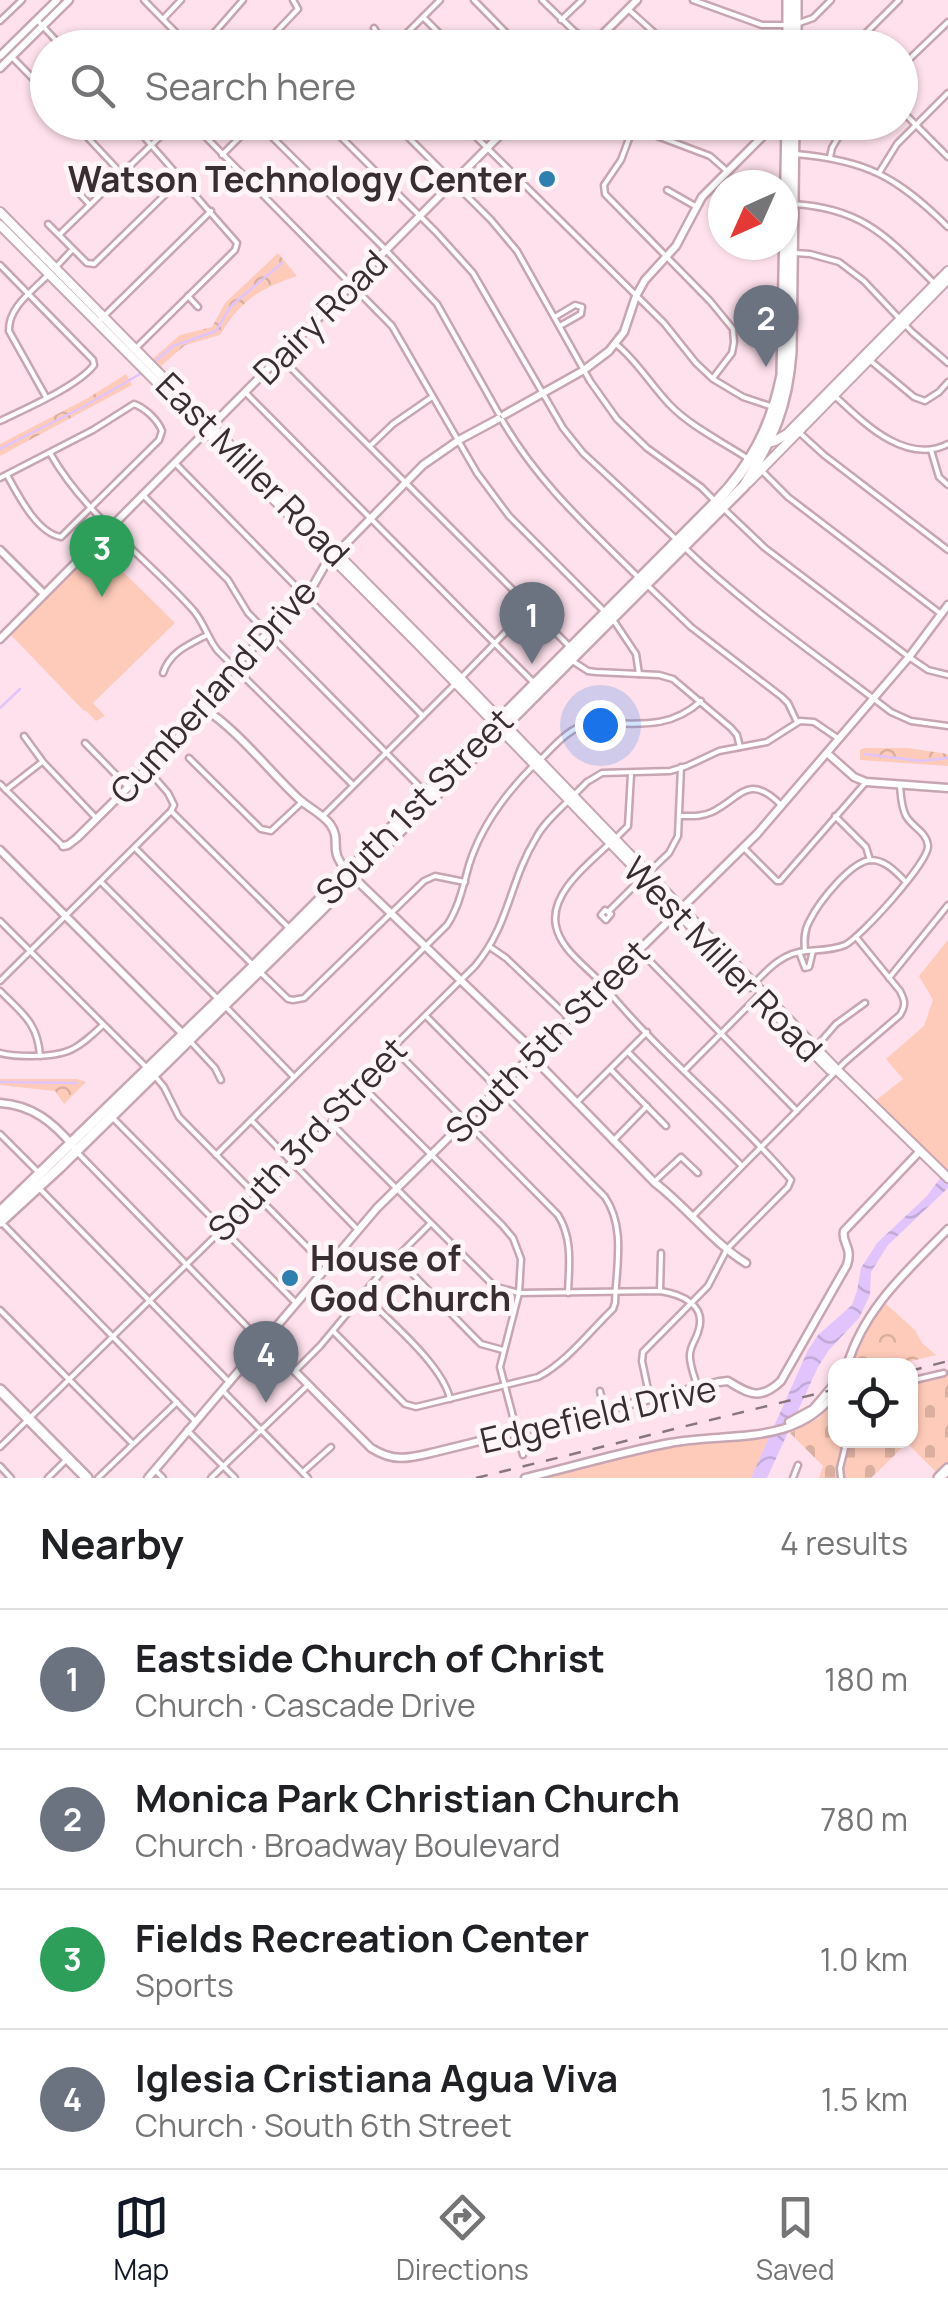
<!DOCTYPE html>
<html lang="en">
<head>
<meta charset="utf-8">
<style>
	:root { --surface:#fff; --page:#f2f2f2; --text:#202124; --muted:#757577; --line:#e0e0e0; --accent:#111827 }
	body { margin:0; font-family:Manrope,sans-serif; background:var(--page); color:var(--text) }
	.controls { position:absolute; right:30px; bottom:30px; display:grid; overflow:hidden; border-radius:20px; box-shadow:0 2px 8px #0004 }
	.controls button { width:90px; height:90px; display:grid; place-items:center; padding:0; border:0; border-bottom:2px solid var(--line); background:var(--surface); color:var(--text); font:50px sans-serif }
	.compass { position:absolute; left:708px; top:170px; width:90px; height:90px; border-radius:50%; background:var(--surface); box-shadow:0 2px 8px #0004; rotate:225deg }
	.you { position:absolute; left:600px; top:725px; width:35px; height:35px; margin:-25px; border:8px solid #fff; border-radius:50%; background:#1a73e8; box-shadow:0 0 0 15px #1a73e833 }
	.badge { display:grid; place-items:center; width:65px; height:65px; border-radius:50%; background:var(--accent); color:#fff; font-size:32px; font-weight:700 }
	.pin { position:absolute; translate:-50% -82px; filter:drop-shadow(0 2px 5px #0008) }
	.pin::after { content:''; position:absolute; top:52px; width:35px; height:30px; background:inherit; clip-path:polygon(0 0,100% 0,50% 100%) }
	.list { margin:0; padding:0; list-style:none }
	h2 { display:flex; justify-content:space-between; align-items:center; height:130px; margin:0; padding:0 40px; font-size:42px }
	h2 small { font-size:32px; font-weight:400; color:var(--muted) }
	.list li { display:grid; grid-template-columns:65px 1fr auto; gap:30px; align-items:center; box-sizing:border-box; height:140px; padding:0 40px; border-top:2px solid var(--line) }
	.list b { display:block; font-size:38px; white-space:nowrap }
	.list p { margin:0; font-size:32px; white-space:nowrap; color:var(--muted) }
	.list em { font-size:32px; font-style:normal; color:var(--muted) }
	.icon { flex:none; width:55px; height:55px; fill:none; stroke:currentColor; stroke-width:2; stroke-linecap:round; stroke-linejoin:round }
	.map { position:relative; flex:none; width:948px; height:1478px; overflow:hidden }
	.search { position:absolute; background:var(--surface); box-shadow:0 2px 8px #0004; left:30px; right:30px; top:30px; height:110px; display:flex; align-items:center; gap:25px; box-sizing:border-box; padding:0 35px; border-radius:55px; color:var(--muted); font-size:38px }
	.sheet { height:690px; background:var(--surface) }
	nav { display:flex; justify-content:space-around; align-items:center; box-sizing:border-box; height:140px; border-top:2px solid var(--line); background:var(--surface); font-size:28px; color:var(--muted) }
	nav a { display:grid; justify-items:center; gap:5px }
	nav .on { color:var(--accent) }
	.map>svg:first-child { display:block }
</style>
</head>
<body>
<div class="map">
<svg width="948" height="1478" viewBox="0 0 948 1478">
	<defs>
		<pattern id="forest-crowns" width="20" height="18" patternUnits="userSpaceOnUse" patternTransform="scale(2.5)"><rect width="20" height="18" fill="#fecbba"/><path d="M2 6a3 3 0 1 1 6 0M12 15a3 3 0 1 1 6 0" fill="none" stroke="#daafa0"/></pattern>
		<pattern id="cemetery-stones" width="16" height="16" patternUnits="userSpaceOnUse" patternTransform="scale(2.5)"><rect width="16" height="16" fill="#fecbba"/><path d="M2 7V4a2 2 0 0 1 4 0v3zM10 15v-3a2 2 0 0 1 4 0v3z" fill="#daafa0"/></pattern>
		<pattern id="water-waves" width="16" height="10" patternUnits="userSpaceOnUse" patternTransform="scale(2.5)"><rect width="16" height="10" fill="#e0c4fb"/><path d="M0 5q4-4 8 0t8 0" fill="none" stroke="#c1a9d8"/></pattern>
	</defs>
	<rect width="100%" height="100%" fill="#fee1ec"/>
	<g fill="#fecbba">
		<polygon points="97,546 175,623 93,703 105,716 96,721 86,711 84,711 10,634"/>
		<polygon points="948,940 948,1174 874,1102 903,1079 886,1059 924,1026 933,1000 919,976"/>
		<polygon points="771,1435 751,1478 542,1478 667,1447 724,1442"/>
	</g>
	<g fill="url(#forest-crowns)">
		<path d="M278,253L297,276C259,289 241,300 220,335L185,345L159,368L151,360L180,335L212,327L225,303Z"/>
		<polygon points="126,374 132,385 0,456 0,444 88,398"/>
		<polygon points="864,748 908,748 948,754 948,766 860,760 860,750"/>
		<polygon points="0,1079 77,1079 86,1082 64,1104 55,1091 0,1085"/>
		<polygon points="883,1304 886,1304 915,1330 922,1343 936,1355 895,1365 851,1366 874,1316"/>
	</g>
	<polygon fill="url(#cemetery-stones)" points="948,1370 948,1463 937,1473 907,1443 871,1478 819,1478 823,1466 790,1433 819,1418 835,1400 836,1440 910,1440 911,1380"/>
	<polygon fill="url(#water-waves)" points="948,1168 948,1188 888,1245 871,1272 870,1295 859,1318 829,1350 818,1367 767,1478 751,1478 808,1350 818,1335 852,1305 857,1291 861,1268 877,1243 926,1197"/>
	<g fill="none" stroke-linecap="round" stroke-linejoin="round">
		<g stroke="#e0c4fb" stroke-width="2.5">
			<polyline points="154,362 173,346 216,331 231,306 282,263"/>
			<polyline points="0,449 83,407 140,374"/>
			<polyline points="0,708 20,689"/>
			<polyline points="864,754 921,761 948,758"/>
			<polyline points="0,1082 77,1083"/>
		</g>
		<defs>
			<g id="minor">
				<polyline points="144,0 191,48"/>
				<polyline points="474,0 521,48"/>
				<polyline points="542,0 574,31 600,48"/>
				<polyline points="693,0 762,25 785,25"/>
				<polyline points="628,9 658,36 688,48"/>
				<polyline points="423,17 454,48"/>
				<polyline points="163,19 181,0"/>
				<polyline points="37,20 63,48"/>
				<polyline points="561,20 582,0"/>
				<polyline points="0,21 22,0"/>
				<polyline points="799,23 813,18 831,0"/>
				<polyline points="374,28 386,48"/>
				<polyline points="201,48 243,0"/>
				<polyline points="261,48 298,9 293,0"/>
				<polyline points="392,48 440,0"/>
				<polyline points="851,48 899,0"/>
				<polyline points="13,58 48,94"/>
				<polyline points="900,68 948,22"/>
				<polyline points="900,109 948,157"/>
				<polyline points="73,122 122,174"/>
				<polyline points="131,122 237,243 235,250 134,350"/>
				<polyline points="191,122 392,326 477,473 509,516 605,612"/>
				<polyline points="257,122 386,250 437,304 499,414"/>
				<polyline points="326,122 436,232 473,273 563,428 583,453 677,540"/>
				<polyline points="393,122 491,220 517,251 590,381 617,419 647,448 701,487 713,499"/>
				<polyline points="461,122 664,323 696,363 713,379 743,397 773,407"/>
				<polyline points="620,122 710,156 727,171"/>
				<polyline points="744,122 760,138"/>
				<polyline points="633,128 621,160 604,185 605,194 710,301 733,329 734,342 732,353 713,378"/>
				<path d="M795,154C867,160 897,177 948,227"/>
				<polyline points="222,155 255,122"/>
				<polyline points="830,157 832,148 847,122"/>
				<polyline points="879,173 897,144 948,93"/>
				<polyline points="667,190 695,206"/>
				<polyline points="78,192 90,205"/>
				<path d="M793,204C864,208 888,238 936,285"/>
				<polyline points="48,224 87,263 94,264 182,178"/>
				<polyline points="60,234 175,122"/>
				<polyline points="794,253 810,254 839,262 864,281 912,332 948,363"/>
				<path d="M0,265L93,360L94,365C78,386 25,409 0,421"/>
				<polyline points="57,266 71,251"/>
				<polyline points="188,296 198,307"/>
				<polyline points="555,317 575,305 582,307 581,314 560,326"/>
				<polyline points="97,323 211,211"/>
				<path d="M616,344C637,361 650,384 669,404C690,426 721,441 747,458"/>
				<polyline points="280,357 569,646"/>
				<polyline points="872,362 914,397 925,401 939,392 948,382"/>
				<polyline points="245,392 534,683"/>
				<path d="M46,397L9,331C8,308 31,292 47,276"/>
				<path d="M836,397C865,424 906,465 948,444"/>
				<path d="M502,420C539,484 588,527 640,579"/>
				<polyline points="801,434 824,455 948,550"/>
				<polyline points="370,446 393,424 432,397"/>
				<polyline points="931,450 939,477 948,485"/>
				<path d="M50,453C85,515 147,558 194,611C204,623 208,639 218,651L353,785"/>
				<polyline points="175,463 423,716"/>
				<polyline points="762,471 788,497 941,614"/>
				<path d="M0,478L93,430L134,404C145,408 158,420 162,431L159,440L61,537C37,533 18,495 7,475"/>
				<polyline points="143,495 228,580 248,613 425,792"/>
				<polyline points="724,509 765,548 909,657 928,670 948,675"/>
				<path d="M684,547C747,608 821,658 891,712L911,721L948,726"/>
				<polyline points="647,585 691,627 782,697 788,703 797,722"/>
				<polyline points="612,618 636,654 639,674"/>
				<polyline points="574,662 588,671 596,672 659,675 673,679 731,728 737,735 740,747"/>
				<path d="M163,673C170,652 188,645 207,635"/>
				<polyline points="460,679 530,607"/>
				<polyline points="24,736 43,762 96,818"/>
				<polyline points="85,743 128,787"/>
				<polyline points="189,758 261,829 271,831 302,802"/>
				<path d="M541,759C556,744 569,728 590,723C632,722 667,732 701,701"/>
				<polyline points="148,770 168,793 174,805 171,811 289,928"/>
				<polyline points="0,784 63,846"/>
				<polyline points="6,790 42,762"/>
				<polyline points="574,795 587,782 602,773 670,771 687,766 719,751 767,742 800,721 814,722 839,739"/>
				<polyline points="323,816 454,685"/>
				<path d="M680,816C691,816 701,817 712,812C741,798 748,772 781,805"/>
				<polyline points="835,816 866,847 870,860"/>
				<polyline points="615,839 628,826 631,774"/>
				<path d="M608,845C588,864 549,894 556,926C561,951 588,967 604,986C660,1055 733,1112 791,1180L788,1187L727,1249L708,1286L643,1352L642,1361L650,1399"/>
				<polyline points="135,848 252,964"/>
				<polyline points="744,848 777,881 780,881 866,782"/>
				<polyline points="649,872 669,853 678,836 681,767"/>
				<polyline points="101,882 218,999"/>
				<polygon points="605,910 611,914 606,920 601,915"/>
				<polyline points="609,911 642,878"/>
				<polyline points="0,921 147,1068"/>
				<polyline points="490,947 506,958 568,1017"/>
				<polyline points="639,950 797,1111"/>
				<path d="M805,951C804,940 804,930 810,920C819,902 851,861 871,860C885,860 895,871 904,880"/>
				<polyline points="799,952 805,968 809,967 813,951"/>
				<polyline points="259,971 288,999 293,1000 304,998 424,881 435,876 465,882"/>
				<polyline points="889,978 948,905"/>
				<polyline points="0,981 171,811"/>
				<path d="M750,988C766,971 782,952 807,951C819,950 833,950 845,945C860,938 929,862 928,846C927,832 912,827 906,816C901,807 901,795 900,786"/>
				<path d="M0,991C22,1013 38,1023 40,1056"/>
				<polyline points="224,1005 294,1077"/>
				<polyline points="189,1040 215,1068 221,1080"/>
				<path d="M393,1048L558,1215C573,1239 569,1265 568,1293"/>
				<polyline points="815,1048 836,1024 865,1003"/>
				<polyline points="628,1052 742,1166"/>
				<path d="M0,1053C11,1056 21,1056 32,1056C69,1056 77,1049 103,1025"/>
				<polyline points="611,1070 666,1126"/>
				<polyline points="684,1071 761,993"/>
				<polyline points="154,1075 164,1087 179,1117 327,1267"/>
				<polyline points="358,1082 502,1225 513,1238 521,1259 519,1293 500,1367 523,1455"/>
				<polyline points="576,1103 647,1032"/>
				<polyline points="113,1118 296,1303"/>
				<polyline points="251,1120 358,1230"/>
				<path d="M331,1123L491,1283L497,1287L519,1293L660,1291C681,1294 708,1305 698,1332C696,1340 690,1346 690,1355C689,1364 695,1377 697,1386"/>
				<polyline points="0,1134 40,1174"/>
				<polyline points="613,1141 647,1106"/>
				<polyline points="76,1151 261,1341"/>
				<path d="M216,1155L447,925C459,907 463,886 469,865C481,826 505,794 534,765"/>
				<polyline points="654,1182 681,1157 698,1173"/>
				<polyline points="39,1188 228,1381"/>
				<path d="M693,1216L845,1062L900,1015C906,1005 905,1001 900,991L856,937"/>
				<polyline points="1,1222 195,1421"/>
				<polyline points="396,1257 472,1335 481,1344 503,1350"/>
				<polyline points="660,1291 661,1253"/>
				<path d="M363,1294C388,1320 443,1365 450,1399"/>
				<polyline points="0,1310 133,1444"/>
				<path d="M333,1331L405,1404L416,1407L538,1377C567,1362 589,1332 613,1309L615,1303C616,1267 626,1228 605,1197L427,1017"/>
				<polyline points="295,1371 320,1346 380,1274 430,1224"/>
				<polyline points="910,1381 944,1373"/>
				<polyline points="222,1390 308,1478"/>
				<polyline points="600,1391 604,1410"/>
				<polyline points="187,1430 235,1478"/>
				<path d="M0,1447L331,1123L350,1090L475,966C510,924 509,882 536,838C543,824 556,813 567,802"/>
				<polyline points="0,1466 11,1478"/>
				<polyline points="155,1470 163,1478"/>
				<polyline points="303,1472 331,1447"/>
				<polyline points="48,1478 66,1460"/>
				<polyline points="98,1478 177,1402"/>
				<polyline points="211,1478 308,1385"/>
				<polyline points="793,1478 798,1465"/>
				<polyline points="841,1478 840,1468 847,1440"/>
			</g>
			<g id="tertiary">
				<polyline points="589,48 637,0"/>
				<polyline points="0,56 57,0"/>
				<polyline points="0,68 69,0"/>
				<polyline points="504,415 584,370 609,351 624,332 636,296 645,280 676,246 702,197 767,132 788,127"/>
				<polyline points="0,550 44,594"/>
				<polyline points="0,639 513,122"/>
				<path d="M203,708C236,728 270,772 299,799C309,808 321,813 330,824C343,842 326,849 348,872L529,1046L545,1070L654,1182C687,1207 712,1242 746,1263"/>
				<polyline points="827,753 854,777 866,782 948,788"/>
				<polyline points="63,846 68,845 77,838 196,720 225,676 304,596 313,586 325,565 423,465 459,440 498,419"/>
				<polyline points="0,850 184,1035"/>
				<path d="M0,1103C32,1105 53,1122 73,1146"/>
				<path d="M264,1342L270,1346L371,1448C395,1463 409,1458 435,1452L719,1382L728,1381C749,1394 760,1401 781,1381L847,1265C853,1246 841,1243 844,1231L920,1151"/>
				<path d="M847,1366C864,1308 908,1270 948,1229"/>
				<polyline points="789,1422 813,1409 836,1382"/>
				<polyline points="148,1478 377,1208 757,834 909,657 948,605"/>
				<path d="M525,1478C573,1467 621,1452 670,1443C727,1432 798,1447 836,1391"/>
			</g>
			<g id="secondary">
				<polyline points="0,212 460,678 837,1070 948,1178"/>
				<polyline points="0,225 417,643 743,980"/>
				<polyline points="763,444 775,441 787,434 948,271"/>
				<polyline points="748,483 948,279"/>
				<polyline points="773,1012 830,1070"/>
			</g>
			<g id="primary">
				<polyline points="788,48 788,0"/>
				<polyline points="796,48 796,0"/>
				<path d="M0,1212L254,966L716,502C752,465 772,425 782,375L787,122"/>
				<path d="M0,1222L60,1167L319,912L744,486C772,438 787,409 791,352L794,122"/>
				<polyline points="0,1390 87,1478"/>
				<polyline points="939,1478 948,1469"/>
			</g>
		</defs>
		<use href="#minor" stroke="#c7a5b2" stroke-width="9"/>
		<use href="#tertiary" stroke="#c7a5b2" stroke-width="11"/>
		<use href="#secondary" stroke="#c7a5b2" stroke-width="12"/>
		<use href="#primary" stroke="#c7a5b2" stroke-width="14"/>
		<use href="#minor" stroke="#fff" stroke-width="4"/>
		<use href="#tertiary" stroke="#fff" stroke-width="6"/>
		<use href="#secondary" stroke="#fff" stroke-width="8"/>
		<use href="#primary" stroke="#fff" stroke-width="9"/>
		<g stroke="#89757d" stroke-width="2.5" stroke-dasharray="12 12" stroke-linecap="butt">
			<polyline points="910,1371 948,1361"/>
			<polyline points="476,1478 836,1389"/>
		</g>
	</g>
	<g fill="#2d7fb0" stroke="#fdf5f8" stroke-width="4">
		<circle cx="547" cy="179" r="10"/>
		<circle cx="290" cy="1278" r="10"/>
	</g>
	<g text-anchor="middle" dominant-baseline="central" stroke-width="10" stroke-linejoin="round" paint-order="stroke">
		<g font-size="35" font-weight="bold" fill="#3a2d32" stroke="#fdf5f8" text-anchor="end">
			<text x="527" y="179">Watson Technology Center</text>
			<text x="310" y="1258" text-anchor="start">House of<tspan x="310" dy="40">God Church</tspan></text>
		</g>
		<g font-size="35" fill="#3a2d32" stroke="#fdf5f8">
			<text transform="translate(320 317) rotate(-45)">Dairy Road</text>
			<text transform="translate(253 469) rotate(45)">East Miller Road</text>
			<text transform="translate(213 691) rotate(-48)">Cumberland Drive</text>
			<text transform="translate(414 806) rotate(-45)">South 1st Street</text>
			<text transform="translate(723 959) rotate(46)">West Miller Road</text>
			<text transform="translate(547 1041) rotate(-45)">South 5th Street</text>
			<text transform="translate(307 1139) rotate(-46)">South 3rd Street</text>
			<text transform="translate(598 1414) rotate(-13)">Edgefield Drive</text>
		</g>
	</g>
</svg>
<div class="controls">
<button><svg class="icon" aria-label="locate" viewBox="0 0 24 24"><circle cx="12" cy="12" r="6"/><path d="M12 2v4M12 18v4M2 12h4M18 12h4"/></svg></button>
</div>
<svg class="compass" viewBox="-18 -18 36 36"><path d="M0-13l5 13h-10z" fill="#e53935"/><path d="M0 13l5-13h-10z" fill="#757577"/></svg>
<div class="you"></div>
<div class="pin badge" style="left:532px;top:664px;background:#6b7280">1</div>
<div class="pin badge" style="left:766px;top:367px;background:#6b7280">2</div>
<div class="pin badge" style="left:102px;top:597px;background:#2e9e5b">3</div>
<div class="pin badge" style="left:266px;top:1403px;background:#6b7280">4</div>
<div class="search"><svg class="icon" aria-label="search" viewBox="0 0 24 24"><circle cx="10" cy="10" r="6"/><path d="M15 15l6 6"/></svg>Search here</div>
</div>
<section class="sheet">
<h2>Nearby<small>4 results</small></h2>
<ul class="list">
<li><span class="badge" style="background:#6b7280">1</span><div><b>Eastside Church of Christ</b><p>Church · Cascade Drive</p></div><em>180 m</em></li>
<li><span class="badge" style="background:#6b7280">2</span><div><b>Monica Park Christian Church</b><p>Church · Broadway Boulevard</p></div><em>780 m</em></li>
<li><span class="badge" style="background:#2e9e5b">3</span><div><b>Fields Recreation Center</b><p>Sports</p></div><em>1.0 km</em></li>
<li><span class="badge" style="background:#6b7280">4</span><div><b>Iglesia Cristiana Agua Viva</b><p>Church · South 6th Street</p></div><em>1.5 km</em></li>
</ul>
</section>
<nav>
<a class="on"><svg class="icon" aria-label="map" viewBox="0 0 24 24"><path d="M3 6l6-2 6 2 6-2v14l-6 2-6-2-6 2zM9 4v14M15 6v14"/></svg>Map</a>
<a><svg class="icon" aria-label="directions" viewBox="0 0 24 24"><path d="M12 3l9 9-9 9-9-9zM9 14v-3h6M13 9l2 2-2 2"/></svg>Directions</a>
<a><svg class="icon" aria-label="saved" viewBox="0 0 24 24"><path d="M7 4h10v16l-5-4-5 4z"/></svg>Saved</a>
</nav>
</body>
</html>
